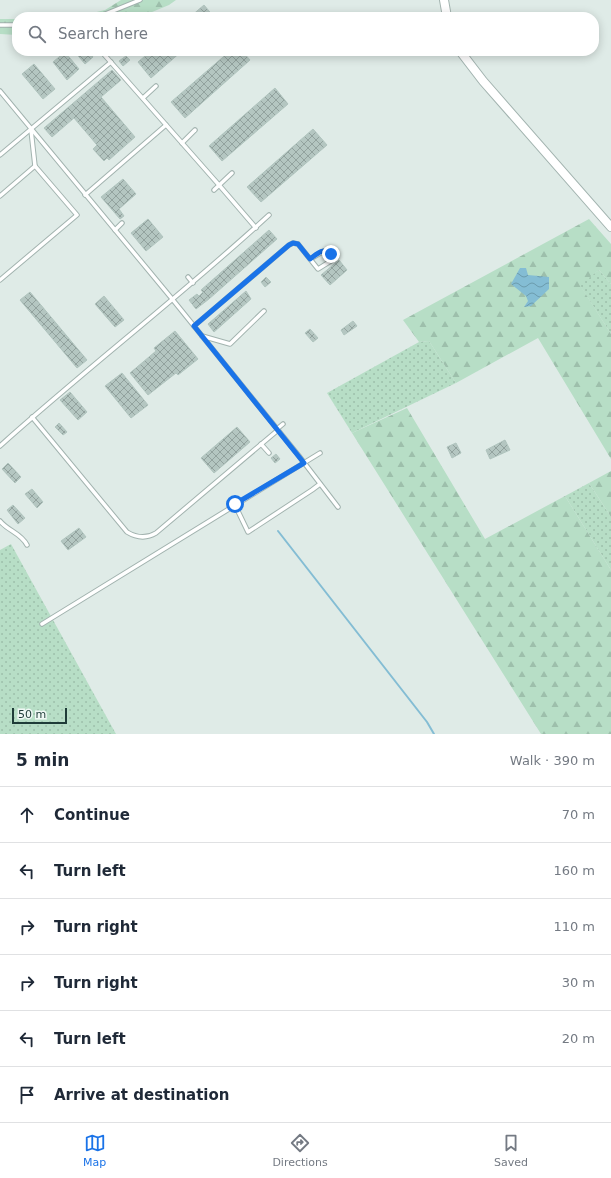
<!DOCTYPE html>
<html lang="en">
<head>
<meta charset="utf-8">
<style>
	:root { --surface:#fff; --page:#f2f2f3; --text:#1f2937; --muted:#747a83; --line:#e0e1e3; --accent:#1a73e8 }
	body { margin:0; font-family:"DejaVu Sans",sans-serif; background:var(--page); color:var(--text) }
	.scale { position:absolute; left:12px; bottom:10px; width:55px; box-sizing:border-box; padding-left:4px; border:2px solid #1f3c38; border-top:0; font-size:11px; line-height:14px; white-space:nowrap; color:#1f3c38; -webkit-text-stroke:3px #f0f8f5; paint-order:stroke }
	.stop { position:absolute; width:12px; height:12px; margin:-9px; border:3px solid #1a73e8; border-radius:50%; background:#fff }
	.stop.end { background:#1a73e8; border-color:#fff; box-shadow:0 1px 4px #0008 }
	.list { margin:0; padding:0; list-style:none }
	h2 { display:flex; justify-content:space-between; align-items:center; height:52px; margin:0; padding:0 16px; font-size:17px }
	h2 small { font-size:13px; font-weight:400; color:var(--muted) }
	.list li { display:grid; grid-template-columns:26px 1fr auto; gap:12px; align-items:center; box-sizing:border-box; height:56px; padding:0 16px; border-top:1px solid var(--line) }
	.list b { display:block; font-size:15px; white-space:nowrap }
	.list em { font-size:13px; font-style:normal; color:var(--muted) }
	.icon { flex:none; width:22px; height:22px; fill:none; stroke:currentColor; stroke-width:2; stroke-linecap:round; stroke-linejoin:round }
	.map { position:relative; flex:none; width:611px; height:734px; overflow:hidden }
	.search { position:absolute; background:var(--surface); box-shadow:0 2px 10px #0003; left:12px; right:12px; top:12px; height:44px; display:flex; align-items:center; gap:10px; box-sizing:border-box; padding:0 14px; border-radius:16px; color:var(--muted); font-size:15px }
	.sheet { height:388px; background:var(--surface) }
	nav { display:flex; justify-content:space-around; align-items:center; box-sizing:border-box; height:56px; border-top:1px solid var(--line); background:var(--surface); font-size:11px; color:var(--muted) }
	nav a { display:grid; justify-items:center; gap:2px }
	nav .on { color:var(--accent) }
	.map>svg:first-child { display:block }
</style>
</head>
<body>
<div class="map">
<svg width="611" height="734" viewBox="0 0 611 734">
	<defs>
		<pattern id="green-dots" width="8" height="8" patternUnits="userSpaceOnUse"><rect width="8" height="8" fill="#b7dec6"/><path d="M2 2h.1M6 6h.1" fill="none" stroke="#9dbfab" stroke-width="1.8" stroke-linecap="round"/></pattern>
		<pattern id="forest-firs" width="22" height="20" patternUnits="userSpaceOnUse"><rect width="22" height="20" fill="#b7dec6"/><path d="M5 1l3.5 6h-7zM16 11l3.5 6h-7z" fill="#9dbfab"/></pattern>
		<pattern id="water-waves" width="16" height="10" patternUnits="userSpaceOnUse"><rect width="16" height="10" fill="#84bdd4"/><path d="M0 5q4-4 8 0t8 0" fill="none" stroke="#6b9bad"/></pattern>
		<pattern id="building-cross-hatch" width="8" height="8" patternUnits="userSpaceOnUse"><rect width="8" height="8" fill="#b4c6c1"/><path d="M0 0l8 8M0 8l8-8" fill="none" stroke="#92a29e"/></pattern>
	</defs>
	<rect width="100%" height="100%" fill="#dfebe7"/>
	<g fill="url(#green-dots)">
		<polygon points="599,270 611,284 611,334 579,284"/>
		<polygon points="429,341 456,383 352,433 327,393 419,342"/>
		<polygon points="589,483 611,517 611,570 565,496"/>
		<polygon points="11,544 116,734 0,734 0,550"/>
	</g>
	<g fill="url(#forest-firs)">
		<polygon points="121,0 176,0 169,5 140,17 72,17 84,15 105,10"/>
		<polygon points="0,19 17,19 17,35 0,34"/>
		<polygon points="589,219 611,244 611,284 599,270 580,285 611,334 611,459 538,338 456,383 429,341 419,342 403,320"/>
		<polygon points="407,408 485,539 565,496 611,570 611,734 541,734 352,433"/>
		<polygon points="611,471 611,517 589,483"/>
	</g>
	<polygon fill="url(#water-waves)" points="520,268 526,268 528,275 549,277 549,289 531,306 524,307 528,301 526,296 511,284"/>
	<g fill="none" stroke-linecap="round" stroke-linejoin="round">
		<polyline stroke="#84bdd4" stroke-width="2" points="278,531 427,722 434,734"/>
	</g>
	<g fill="url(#building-cross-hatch)" stroke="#b1c5bf">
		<polygon points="204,5 214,17 190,17"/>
		<polygon points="74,51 88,51 93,57 85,64"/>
		<polygon points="151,51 182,51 151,78 138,62"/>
		<polygon points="230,51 242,51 250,60 185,118 171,102"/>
		<polygon points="65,52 79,69 67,80 53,62"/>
		<polygon points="126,56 130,60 123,66 119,61"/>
		<polygon points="34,64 55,89 43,99 22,74"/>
		<polygon points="112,70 121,80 101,97 135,137 109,160 107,158 104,161 93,149 97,145 74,118 52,137 44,128"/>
		<polygon points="275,88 288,104 222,161 209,146"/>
		<polygon points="313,129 327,145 261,202 247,187"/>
		<polygon points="123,179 136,194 119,209 124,216 120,219 101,197"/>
		<polygon points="148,219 163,237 146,251 131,233"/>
		<polygon points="269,230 277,239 209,299 201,290"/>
		<polygon points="339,260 347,270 330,285 321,275"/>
		<polygon points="266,277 271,282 265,287 261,282"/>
		<polygon points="246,291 251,299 214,332 208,324"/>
		<polygon points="30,292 87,360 77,368 20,300"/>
		<polygon points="203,292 209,299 196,309 189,300 197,294 199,296"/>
		<polygon points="104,296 124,320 115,327 95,304"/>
		<polygon points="353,321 357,326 344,335 341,330"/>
		<polygon points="310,329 318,338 313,342 305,333"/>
		<polygon points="175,331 198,359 178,375 176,373 148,395 130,373 156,351 154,348"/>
		<polygon points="122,373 148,405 131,418 105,386"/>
		<polygon points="70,392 87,412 78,420 60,400"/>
		<polygon points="59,423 67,432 63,435 55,427"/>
		<polygon points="237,427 250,442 214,473 201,458"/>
		<polygon points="505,440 510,450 490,459 486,450"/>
		<polygon points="456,443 461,453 452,458 447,447"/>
		<polygon points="276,454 280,459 275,463 271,458"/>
		<polygon points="8,463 21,477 15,483 2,469"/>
		<polygon points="32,489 43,502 37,508 25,494"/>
		<polygon points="13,505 25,518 18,524 7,510"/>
		<polygon points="79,528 86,537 68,550 61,541"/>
	</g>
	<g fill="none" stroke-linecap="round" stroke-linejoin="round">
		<defs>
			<g id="service">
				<polyline points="98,17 140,0"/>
				<polyline points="0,25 17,25"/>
				<polyline points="101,51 219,185 256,228"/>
				<polyline points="0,91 173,300 299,456 338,507"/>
				<polyline points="143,98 156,86"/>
				<polyline points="182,143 195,130"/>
				<polyline points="0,155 111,62"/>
				<polyline points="214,190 232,173"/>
				<polyline points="85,195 166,125"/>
				<polyline points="0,196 35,166 31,130"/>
				<polyline points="115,230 122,223"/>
				<polyline points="188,277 193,283"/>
				<polyline points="0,280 77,215 35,166"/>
				<polyline points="194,326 289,245 293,243 298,244 318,269 334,259 329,252 324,251 310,259"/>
				<polyline points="202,336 230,344 264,311"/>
				<path d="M32,417L127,532C137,538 146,539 156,533L278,430"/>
				<polyline points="277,429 283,424"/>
				<polyline points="261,444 269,453"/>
				<path d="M0,446C88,367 182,295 269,215"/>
				<polyline points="235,505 248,532 312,490 320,484"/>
				<path d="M0,521C8,531 21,533 27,545"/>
				<polyline points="42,624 320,453"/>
			</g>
			<g id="tertiary">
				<polyline points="444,0 447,17"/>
				<polyline points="460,51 483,81 611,227"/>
			</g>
		</defs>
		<use href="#service" stroke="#a2b3af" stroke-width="5.5"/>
		<use href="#tertiary" stroke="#a2b3af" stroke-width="10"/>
		<use href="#service" stroke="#fff" stroke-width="3.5"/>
		<use href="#tertiary" stroke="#fff" stroke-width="8"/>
	</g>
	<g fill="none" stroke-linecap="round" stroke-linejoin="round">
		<path stroke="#1a73e8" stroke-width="5" d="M235,504L304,463L194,326L289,245L293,243L298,244L310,259C317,254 323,247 331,254"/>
	</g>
</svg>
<div class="scale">50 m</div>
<div class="stop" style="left:235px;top:504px"></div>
<div class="stop end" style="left:331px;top:254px"></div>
<div class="search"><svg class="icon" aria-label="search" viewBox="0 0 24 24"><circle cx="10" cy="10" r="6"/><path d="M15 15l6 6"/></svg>Search here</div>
</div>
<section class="sheet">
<h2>5 min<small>Walk · 390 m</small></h2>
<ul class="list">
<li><svg class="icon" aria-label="ahead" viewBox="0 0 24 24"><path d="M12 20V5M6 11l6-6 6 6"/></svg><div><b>Continue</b></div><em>70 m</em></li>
<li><svg class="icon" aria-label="left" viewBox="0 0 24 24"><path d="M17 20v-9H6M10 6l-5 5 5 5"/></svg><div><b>Turn left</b></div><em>160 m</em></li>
<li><svg class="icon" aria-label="right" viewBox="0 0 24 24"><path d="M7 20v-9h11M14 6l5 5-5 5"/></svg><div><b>Turn right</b></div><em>110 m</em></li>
<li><svg class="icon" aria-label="right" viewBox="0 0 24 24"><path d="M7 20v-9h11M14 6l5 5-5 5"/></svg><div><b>Turn right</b></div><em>30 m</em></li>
<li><svg class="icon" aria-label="left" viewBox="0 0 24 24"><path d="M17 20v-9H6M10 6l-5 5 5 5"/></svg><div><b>Turn left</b></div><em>20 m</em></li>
<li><svg class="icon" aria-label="arrive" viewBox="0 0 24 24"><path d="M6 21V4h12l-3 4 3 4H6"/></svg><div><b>Arrive at destination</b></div></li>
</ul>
</section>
<nav>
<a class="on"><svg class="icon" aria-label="map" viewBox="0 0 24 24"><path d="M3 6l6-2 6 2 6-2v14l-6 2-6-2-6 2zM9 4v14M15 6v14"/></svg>Map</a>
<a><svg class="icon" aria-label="directions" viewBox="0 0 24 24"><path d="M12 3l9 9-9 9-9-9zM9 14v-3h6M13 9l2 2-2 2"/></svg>Directions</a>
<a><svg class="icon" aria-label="saved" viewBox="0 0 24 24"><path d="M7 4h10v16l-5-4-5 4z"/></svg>Saved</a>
</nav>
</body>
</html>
